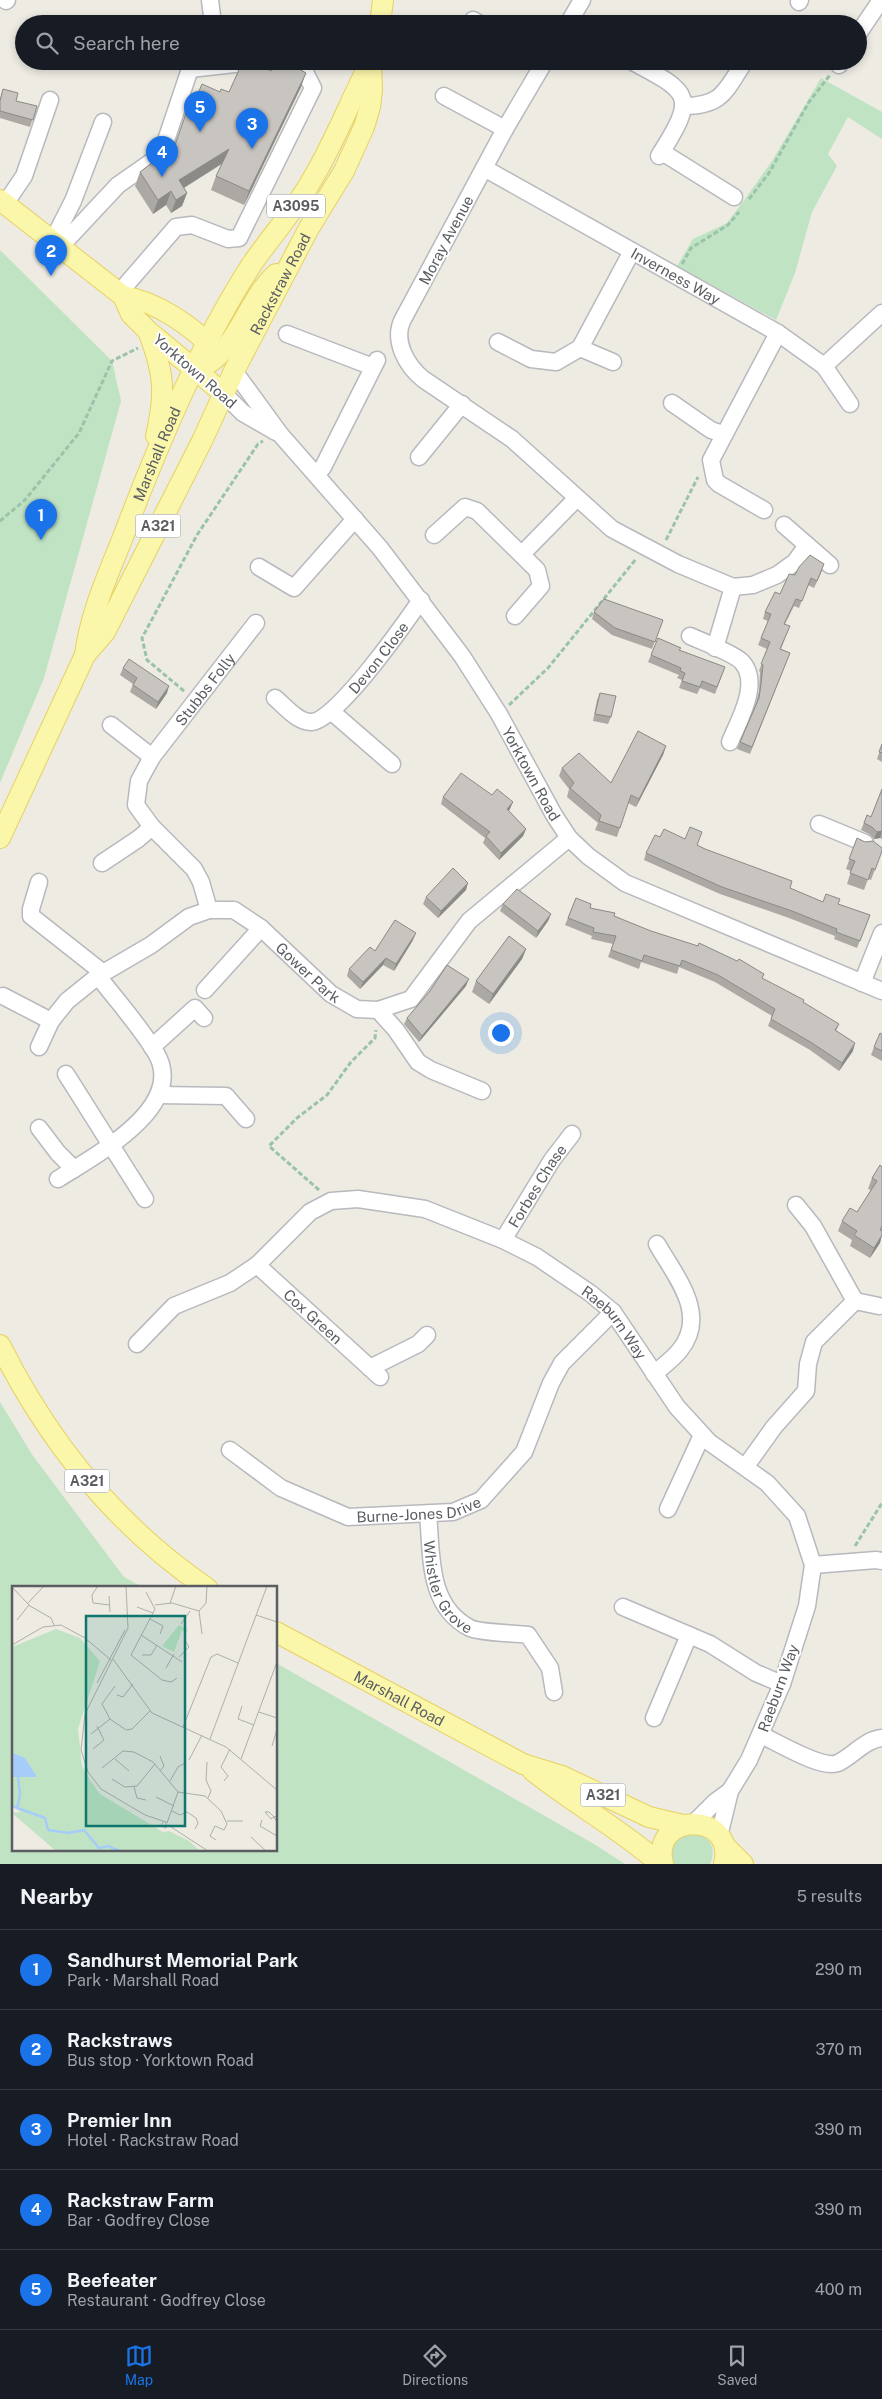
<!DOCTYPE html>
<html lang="en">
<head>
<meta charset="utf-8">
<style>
	:root { --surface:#171b24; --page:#242831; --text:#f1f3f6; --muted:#9ea1a6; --line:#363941; --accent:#1a73e8 }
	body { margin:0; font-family:"Public Sans",sans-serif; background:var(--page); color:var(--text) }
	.you { position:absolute; left:500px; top:1032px; width:18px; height:18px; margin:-12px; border:4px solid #fff; border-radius:50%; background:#1a73e8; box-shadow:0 0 0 8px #1a73e833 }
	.badge { display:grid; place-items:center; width:32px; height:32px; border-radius:50%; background:var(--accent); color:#fff; font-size:16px; font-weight:700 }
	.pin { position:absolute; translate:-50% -41px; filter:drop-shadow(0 1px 2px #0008) }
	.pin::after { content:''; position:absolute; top:26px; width:18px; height:15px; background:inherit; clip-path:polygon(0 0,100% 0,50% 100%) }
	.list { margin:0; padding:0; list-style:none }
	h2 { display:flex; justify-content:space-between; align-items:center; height:65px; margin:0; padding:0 20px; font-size:21px }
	h2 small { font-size:16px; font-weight:400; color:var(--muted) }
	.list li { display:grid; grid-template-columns:32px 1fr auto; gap:15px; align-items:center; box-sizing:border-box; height:80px; padding:0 20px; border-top:1px solid var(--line) }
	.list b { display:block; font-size:19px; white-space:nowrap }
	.list p { margin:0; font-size:16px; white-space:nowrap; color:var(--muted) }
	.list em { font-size:16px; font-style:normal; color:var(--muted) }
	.icon { flex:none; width:28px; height:28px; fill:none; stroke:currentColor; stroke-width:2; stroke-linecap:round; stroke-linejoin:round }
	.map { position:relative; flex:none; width:882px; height:1864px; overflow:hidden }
	.search { position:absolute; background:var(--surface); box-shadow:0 2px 8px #0003; left:15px; right:15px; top:15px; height:55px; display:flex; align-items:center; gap:12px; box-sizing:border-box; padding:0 18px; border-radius:28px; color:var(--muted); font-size:19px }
	.sheet { height:465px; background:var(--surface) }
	nav { display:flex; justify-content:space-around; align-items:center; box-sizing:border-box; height:70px; border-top:1px solid var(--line); background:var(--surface); font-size:14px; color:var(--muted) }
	nav a { display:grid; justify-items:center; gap:2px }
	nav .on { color:var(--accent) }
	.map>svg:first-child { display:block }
</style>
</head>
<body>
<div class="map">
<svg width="882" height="1864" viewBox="0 0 882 1864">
	<rect width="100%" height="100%" fill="#edebe2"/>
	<g fill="#c0e3c4">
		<polygon points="821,78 882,112 882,139 848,117 828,154 837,166 812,212 795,273 776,320 677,266 693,239 727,223 745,199 772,161"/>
		<polygon points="0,250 112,361 121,401 44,678 0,783"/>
		<polygon points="0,1402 33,1456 124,1577 144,1588 14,1588 14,1850 276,1850 276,1663 594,1844 625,1864 0,1864"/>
		<path d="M700,1834C712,1841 716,1850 710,1864H673C668,1852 673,1845 680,1836Z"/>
	</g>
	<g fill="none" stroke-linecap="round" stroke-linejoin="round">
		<defs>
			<g id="minor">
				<polyline points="210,0 213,24"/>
				<polyline points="6,1 7,0"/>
				<polyline points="799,2 800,0"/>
				<polyline points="473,20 480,24"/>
				<polyline points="568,24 582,0"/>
				<polyline points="858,34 881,0"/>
				<path d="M545,61L505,129L402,321C393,342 407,366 423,379L512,439L612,529L678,564L733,587L753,585L777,575L795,562L807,545"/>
				<path d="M631,61C692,93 697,96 659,156"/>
				<polyline points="839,65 842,61"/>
				<polyline points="444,96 505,129"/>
				<path d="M683,106C723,106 725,91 745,61"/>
				<polyline points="662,152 734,197"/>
				<path id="s1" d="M484,168L778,333L824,366L850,404"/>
				<polyline points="5,204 24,176 50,100"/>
				<polyline points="52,242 73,201 103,122"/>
				<polyline points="59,248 118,185 161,155 190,69 243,63 304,70 313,88 239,238 228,239 192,225 176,227 119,293"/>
				<polyline points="287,334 373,367"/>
				<polyline points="498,342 531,359 556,362 580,348 632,251"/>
				<polyline points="580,348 613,362"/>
				<polyline points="824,366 882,313"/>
				<path id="s2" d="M234,371L280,434L380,548L462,656L499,714L554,815L569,838L588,856L625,883L882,991"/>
				<polyline points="223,393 243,413 276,432"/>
				<polyline points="672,403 711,430 723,434"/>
				<polyline points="419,457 462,404"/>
				<polyline points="317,474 323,467 377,360"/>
				<polyline points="764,510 719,484 715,480 711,460 778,333"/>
				<polyline points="784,525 830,565"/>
				<polyline points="434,535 465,507 477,511 537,570 541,586 515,616"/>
				<polyline points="522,554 577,498"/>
				<polyline points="259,567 294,588 355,519"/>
				<path d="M690,636C701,641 735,654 742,662C761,683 739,720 730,742"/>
				<polyline points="715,648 733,587"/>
				<path id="s3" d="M275,698C285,706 298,723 312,722C337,720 405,623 421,600"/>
				<polyline points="332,712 392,764"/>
				<polyline points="111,725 152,757"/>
				<polyline points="819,824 865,843"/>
				<polyline points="102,863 138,839 152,827"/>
				<polyline points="39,882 31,909 31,916 102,972"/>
				<path id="s4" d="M209,910L201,882L194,869L152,827L136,805L139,781L152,757L256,623"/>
				<polyline points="862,983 882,933"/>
				<polyline points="205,990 261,928"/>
				<polyline points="3,996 51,1021"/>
				<polyline points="378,1010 396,1030 418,1062 431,1070 482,1091"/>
				<path id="s5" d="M39,1047L51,1021L67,1001L98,976L151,945L189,917L209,910H234L261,928L331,994L357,1009L378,1010L411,999L469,921L569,838"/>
				<polyline points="152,1047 195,1008 204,1018"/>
				<polyline points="66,1074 145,1199"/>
				<polyline points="159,1095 226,1096 246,1119"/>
				<polyline points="39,1128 58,1153 74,1169"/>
				<path d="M58,1179C94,1156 188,1107 156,1053C140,1026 117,1001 98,976"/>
				<polyline points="796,1205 813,1226 855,1301"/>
				<path id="s6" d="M503,1240L552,1160L572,1134"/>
				<path id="s7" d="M257,1265L380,1377"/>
				<path id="s8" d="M137,1344L174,1306L230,1283L257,1265L310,1212L331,1201L358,1199L425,1209L503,1240L537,1257L590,1293L613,1312L677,1407L709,1442L767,1483L797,1516L813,1565L807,1606L782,1684L749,1760L730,1791L719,1836"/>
				<polyline points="370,1368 418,1344 427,1335"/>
				<path d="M654,1374C663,1366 673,1359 680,1350C709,1314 675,1276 657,1244"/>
				<path id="s9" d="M230,1450L281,1488L348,1517L453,1512L481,1500L524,1452L551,1383L562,1363L613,1312"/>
				<polyline points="746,1466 774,1427 806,1391 808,1364 814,1342 855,1301 879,1306"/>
				<polyline points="668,1509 702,1435"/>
				<path id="s10" d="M428,1514C432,1555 427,1606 470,1628C480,1633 515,1633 528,1635L550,1668L554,1692"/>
				<polyline points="813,1565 876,1560 882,1561"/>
				<polyline points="623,1607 710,1644 756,1673 782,1684"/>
				<polyline points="654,1718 689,1635"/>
				<path d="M761,1735C777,1742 822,1770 838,1763C853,1756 864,1740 882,1738"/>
				<polyline points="694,1823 715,1802 730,1791"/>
			</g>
			<g id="major">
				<polyline points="380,24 383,0"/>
				<polyline points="0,200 123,296 131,314 148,331 223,393"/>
				<path d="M123,296C157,302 193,326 216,352"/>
				<path d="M149,333C164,374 166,392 156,436"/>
				<path d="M195,370C237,356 245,302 276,274"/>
				<path id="s11" d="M85,655C90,614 108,575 123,537C158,445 199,346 252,264C272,235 296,209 313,178C335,141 350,101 370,63"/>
				<path id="s12" d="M0,838L85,655L105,632L202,441L234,371L309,228L344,171L364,127L370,107L372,90L371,61"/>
				<path d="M0,1345C49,1443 116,1526 207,1588"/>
				<path id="s13" d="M276,1632L523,1764L562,1776L649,1817L683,1825"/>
				<path d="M533,1771C574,1804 621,1829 660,1864"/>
				<polyline points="725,1846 743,1864"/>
				<path d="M663,1864C650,1811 737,1811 724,1864"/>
			</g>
		</defs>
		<use href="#minor" stroke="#b8b9be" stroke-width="19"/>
		<use href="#major" stroke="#e8d160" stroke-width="22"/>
		<g stroke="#9ac3aa" stroke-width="3" stroke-dasharray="5 2.5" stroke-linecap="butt">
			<polyline points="749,199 769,173 809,102 830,75"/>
			<polyline points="682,264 691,248 728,225 739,212"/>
			<polyline points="0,521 25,500 79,433 112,361 138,348"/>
			<polyline points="666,540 698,477"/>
			<polyline points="184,691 147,660 142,638 197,535 258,444 263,441"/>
			<polyline points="509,705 548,668 636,559"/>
			<polyline points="319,1190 269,1146 297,1118 327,1095 351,1062 375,1038 376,1030"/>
			<polyline points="855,1546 882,1503"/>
		</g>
		<use href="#minor" stroke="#fff" stroke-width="16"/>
		<use href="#major" stroke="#faf6aa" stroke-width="20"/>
	</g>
	<g fill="#aca9a5">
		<polygon points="301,87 244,205 211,190 216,176 222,164 184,188 187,193 182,206 171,213 166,205 153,214 135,186 140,172 175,145 194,103 220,92"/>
		<polygon points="3,89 16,101 37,106 30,127 0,118 0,99"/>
		<polygon points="822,571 814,588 808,585 799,608 794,606 785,624 787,633 781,649 790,653 750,754 737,749 756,703 759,691 760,672 759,671 767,649 758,645 768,621 763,619 765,612 780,594 795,575"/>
		<polygon points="594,612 663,620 652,649 612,635 592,619"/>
		<polygon points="679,650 725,667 715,694 700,688 697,694 679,688 682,680 677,678 679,675 648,662 651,655"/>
		<polygon points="123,668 167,693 156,709 130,692 133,684 120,675"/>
		<polygon points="600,693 611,717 608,724 593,721 597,700"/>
		<polygon points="882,744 882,762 877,759"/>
		<polygon points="666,746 663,755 636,807 628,803 617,837 595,830 598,823 567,797 569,789 559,776 562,768 611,783"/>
		<polygon points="882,789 882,839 880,838 874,839 869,834 861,830 867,815 871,817"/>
		<polygon points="443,797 510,809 509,811 526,829 523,836 499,860 483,843 485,838 441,804"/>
		<polygon points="660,837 697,845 790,888 823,902 838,904 870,915 857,948 834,939 835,936 789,918 720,894 644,860 646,853"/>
		<polygon points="857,838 882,851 871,880 868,879 864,890 847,884 851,871 846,869"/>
		<polygon points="466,890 438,918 423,904 426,897"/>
		<polygon points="576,898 590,908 614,916 763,979 839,1024 836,1031 853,1051 839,1071 810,1050 768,1026 772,1016 715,982 679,967 677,974 641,962 639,969 608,957 613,944 591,939 592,936 565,925"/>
		<polygon points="503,904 551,914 548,921 536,938 500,911"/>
		<polygon points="413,940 394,971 383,965 360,989 347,976 349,969 375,951"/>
		<polygon points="526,949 522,959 489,1004 472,992 476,981"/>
		<polygon points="466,986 419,1042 404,1024 407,1018"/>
		<polygon points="882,1034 882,1061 871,1055 874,1047"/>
		<polygon points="880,1165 882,1231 880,1243 870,1258 850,1246 852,1240 838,1231 842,1221 857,1212 871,1190 868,1189 872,1178"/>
	</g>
	<g fill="#8c8a86">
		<polygon points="306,73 301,87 244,205 249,191"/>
		<polygon points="229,149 224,162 174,194 179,180"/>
		<polygon points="171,191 166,205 153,214 158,200"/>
		<polygon points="187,193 182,206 171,213 176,200"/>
		<polygon points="169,686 167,693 156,709 158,702"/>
		<polygon points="666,746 663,755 636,807 639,799"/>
		<polygon points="513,802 510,809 504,816 507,809"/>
		<polygon points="526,829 523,836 499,860 501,853"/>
		<polygon points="882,831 880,838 874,839 877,832"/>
		<polygon points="468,883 466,890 438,918 441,911"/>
		<polygon points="551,914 548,921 536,938 538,931"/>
		<polygon points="416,933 413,940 394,971 396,964"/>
		<polygon points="526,949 522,959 489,1004 493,994"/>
		<polygon points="386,958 383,965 360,989 363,982"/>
		<polygon points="469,979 466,986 419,1042 422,1036"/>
		<polygon points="855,1043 853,1051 839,1071 842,1063"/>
		<polygon points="882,1235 880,1243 870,1258 874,1248"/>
	</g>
	<g fill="#c8c5c0" stroke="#8c8a86">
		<polygon points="243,61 250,61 271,71 275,63 292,65 306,73 249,191 216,176 229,149 179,180 187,193 176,200 171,191 158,200 140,172 175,145 190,102 194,103 202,84 220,92 221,89 229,92"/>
		<polygon points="3,89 18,93 16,101 37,106 33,120 0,111 0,101"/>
		<polygon points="810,555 824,564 817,581 811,578 802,601 796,599 784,624 790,626 780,649 790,653 752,747 740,742 759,698 761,684 763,665 761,664 770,642 761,638 771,614 765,612 775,592 780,594 789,574 795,575 799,567"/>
		<polygon points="604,599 663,620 655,642 615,628 594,612"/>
		<polygon points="658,638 681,648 679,650 725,667 717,687 702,681 700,687 682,681 685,673 680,671 681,668 651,655"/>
		<polygon points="129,659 169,686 158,702 133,685 137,678 123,668"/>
		<polygon points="600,693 616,696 611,717 595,714"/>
		<polygon points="638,731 666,746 639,799 631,795 620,828 599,821 601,815 570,788 574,783 562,768 579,753 611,783"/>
		<polygon points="882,744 882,753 879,752"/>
		<polygon points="461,773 492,795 497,789 513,802 507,809 526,829 501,853 486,836 490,832 443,797"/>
		<polygon points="882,789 882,831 877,832 872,827 864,823 867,815 871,817"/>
		<polygon points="690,827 702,832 697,845 705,849 792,881 790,888 823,902 826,894 840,899 838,904 870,915 860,941 836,932 837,929 792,911 722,887 646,853 655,835 660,837 664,829 685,839"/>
		<polygon points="857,838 865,842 873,841 882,848 882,851 875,870 872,868 868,880 850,873 855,861 849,859"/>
		<polygon points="453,868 468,883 441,911 426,897"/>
		<polygon points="517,889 551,914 538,931 503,904"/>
		<polygon points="576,898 591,904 590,908 615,913 614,916 651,931 698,946 699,943 737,961 739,959 764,974 762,978 804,1000 803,1002 839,1024 835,1030 855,1043 842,1063 812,1043 771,1019 775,1009 718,975 682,960 680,966 644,955 642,961 611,950 616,936 593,932 594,928 568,918"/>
		<polygon points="395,920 416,933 396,964 386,958 363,982 349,969 370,947 375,951"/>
		<polygon points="509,936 526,949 493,994 476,981"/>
		<polygon points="447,965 469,979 422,1036 407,1018 430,991"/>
		<polygon points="880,1033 882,1034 882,1051 874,1047"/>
		<polygon points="880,1165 882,1167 882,1226 880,1230 882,1231 882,1235 874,1248 854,1235 857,1231 842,1221 850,1208 857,1212 877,1181 872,1178"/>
	</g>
	<g text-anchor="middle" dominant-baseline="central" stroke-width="4" stroke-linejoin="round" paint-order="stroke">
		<g fill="#fff" stroke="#8c8e91" stroke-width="1">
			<rect x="267" y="194.5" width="58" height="23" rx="4"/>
			<rect x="135.5" y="514.5" width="45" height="23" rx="4"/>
			<rect x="64.5" y="1469.5" width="45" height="23" rx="4"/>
			<rect x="580.5" y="1783.5" width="45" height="23" rx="4"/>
		</g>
		<g font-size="14" font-weight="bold" fill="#5b5d62">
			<text x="296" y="206">A3095</text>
			<text x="158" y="526">A321</text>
			<text x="87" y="1481">A321</text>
			<text x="603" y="1795">A321</text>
		</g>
		<g font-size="15" fill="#5b5d62" stroke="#fff">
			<text transform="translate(446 240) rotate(-62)">Moray Avenue</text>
			<text stroke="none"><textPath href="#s1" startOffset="220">Inverness Way</textPath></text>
			<text stroke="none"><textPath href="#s12" startOffset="622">Rackstraw Road</textPath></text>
			<text transform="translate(195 371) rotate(41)">Yorktown Road</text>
			<text stroke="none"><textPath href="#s11" startOffset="214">Marshall Road</textPath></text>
			<text stroke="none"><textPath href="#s3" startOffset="139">Devon Close</textPath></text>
			<text stroke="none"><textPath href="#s4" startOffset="268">Stubbs Folly</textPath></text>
			<text stroke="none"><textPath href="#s2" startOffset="502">Yorktown Road</textPath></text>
			<text stroke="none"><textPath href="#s5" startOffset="346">Gower Park</textPath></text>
			<text stroke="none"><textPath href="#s6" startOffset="64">Forbes Chase</textPath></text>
			<text stroke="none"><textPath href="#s7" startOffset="76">Cox Green</textPath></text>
			<text stroke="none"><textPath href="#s8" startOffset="564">Raeburn Way</textPath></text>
			<text stroke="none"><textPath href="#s9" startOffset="208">Burne-Jones Drive</textPath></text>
			<text stroke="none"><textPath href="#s10" startOffset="78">Whistler Grove</textPath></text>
			<text transform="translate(778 1688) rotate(-70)">Raeburn Way</text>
			<text stroke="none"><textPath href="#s13" startOffset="140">Marshall Road</textPath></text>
		</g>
	</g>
	<g transform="translate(12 1586)">
		<rect width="265" height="265" fill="#edebe2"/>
		<path d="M167,39L176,44L174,47L170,44L162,66L150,60ZM44,43L68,52L88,75L66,143L70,180L78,194L88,208L151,246L157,245L177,255L188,265H44L0,227L9,226L0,220V61Z" fill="#c0e3c4"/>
		<path d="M1,167L13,172L25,191H0Z" fill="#a6ccf9"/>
		<path fill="none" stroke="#a6ccf9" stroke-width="2.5" d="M0,220L33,232L36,244L56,247L72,244L87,262L96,260L108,265M5,223L8,209L6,190"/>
		<path fill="none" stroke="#afaeab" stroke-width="1" d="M86,0L80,9L81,17L98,19M114,0L116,42L73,128L69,164L76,186L89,203L133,229L154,236V242L149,240L151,236M0,1L18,20L39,32L42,39M134,6L143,23L119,69L150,94L159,96L165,92M97,10L98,26M16,17L32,0M158,17L164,0M143,19L160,17L187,25L194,17L195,0M125,21L141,27M187,25L190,48M244,29L265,36M138,33L151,40L148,48M5,34L17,19M169,38L178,25M129,49L170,76M0,59L31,41L49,39L73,52L99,74M130,69H139L145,59M167,71L177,61L174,56M101,73L140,127L214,161L265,204M154,82L162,68M85,97L113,44M105,109L111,111L121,98M230,120L226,133L242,139M247,126L265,132M98,133L90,118L103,100M171,141L199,71L205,68L226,77M79,148L98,133L114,144L120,143L138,125M198,153L255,0M260,160L265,143M81,163L92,154L85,140M103,173L117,185M229,173L265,76M177,174L190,149M195,176L194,194L199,205L196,212M90,182L111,165L122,166L141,176L166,206L155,237M148,185L152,180L148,170M100,193L113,201L125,200L143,178M158,195L166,181L173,177M212,195L216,190L209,181L218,163M122,201L125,212L134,214M166,206L193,210L209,225L215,238L212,244L203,240L198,250L204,254M144,211L162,220M160,225L168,229L175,226L184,232L186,237L183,243M265,230L262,231L259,233L253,226H257L262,231L265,236M250,234L248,240L265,250M215,235H231M156,239L196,265M239,251L254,265"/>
		<path fill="#0f766e" fill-opacity="0.15" stroke="#0f766e" stroke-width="2.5" d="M74,30H173V240H74Z"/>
		<rect width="265" height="265" fill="none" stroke="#5b5d62" stroke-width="2.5"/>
	</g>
</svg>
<div class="you"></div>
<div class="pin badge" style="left:41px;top:540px">1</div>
<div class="pin badge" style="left:51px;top:276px">2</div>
<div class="pin badge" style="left:252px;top:149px">3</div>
<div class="pin badge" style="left:162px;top:177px">4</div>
<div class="pin badge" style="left:200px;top:132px">5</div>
<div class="search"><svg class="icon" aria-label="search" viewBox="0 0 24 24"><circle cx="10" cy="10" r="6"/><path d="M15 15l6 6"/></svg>Search here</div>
</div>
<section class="sheet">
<h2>Nearby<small>5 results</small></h2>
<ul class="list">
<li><span class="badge">1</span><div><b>Sandhurst Memorial Park</b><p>Park · Marshall Road</p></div><em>290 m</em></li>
<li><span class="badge">2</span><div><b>Rackstraws</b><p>Bus stop · Yorktown Road</p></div><em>370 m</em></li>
<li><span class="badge">3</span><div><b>Premier Inn</b><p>Hotel · Rackstraw Road</p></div><em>390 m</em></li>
<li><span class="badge">4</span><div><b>Rackstraw Farm</b><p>Bar · Godfrey Close</p></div><em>390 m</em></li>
<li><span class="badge">5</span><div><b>Beefeater</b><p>Restaurant · Godfrey Close</p></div><em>400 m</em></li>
</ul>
</section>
<nav>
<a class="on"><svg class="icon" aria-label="map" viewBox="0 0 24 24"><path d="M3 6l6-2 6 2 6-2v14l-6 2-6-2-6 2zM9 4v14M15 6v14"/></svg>Map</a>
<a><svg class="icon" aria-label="directions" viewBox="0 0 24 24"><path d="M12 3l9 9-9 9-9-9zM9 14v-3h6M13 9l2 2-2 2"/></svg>Directions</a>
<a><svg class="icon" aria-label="saved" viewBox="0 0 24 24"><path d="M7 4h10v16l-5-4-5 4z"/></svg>Saved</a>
</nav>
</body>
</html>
